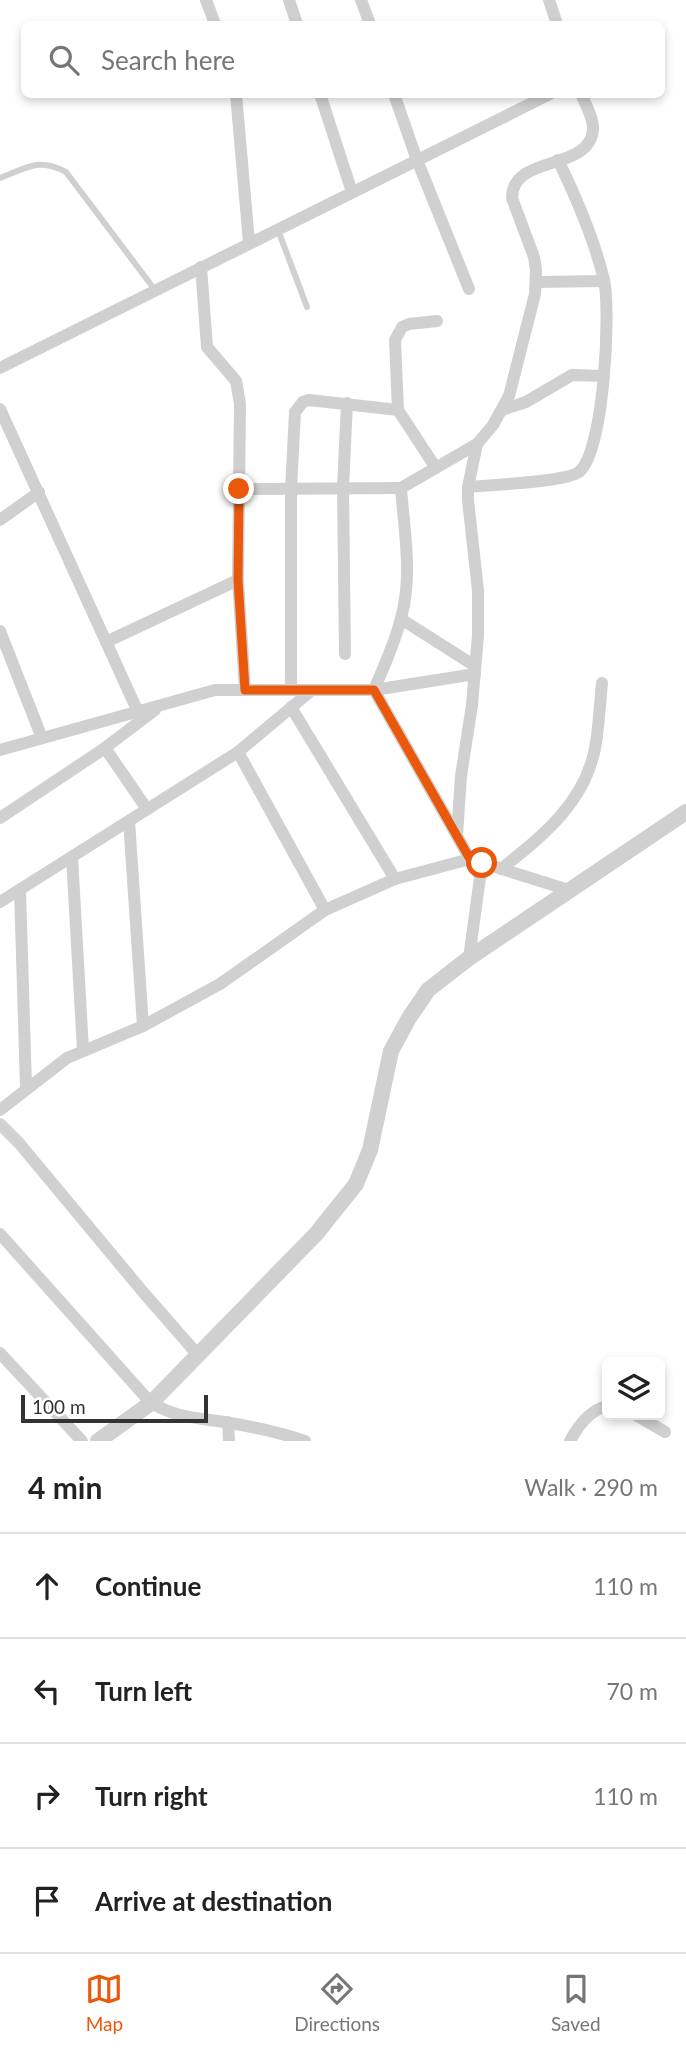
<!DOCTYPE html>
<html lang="en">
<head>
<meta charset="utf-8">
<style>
	:root { --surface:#fff; --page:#f6f6f6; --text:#222; --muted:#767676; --line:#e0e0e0; --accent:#ea580c }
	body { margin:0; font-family:Lato,sans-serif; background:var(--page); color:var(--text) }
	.controls { position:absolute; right:21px; bottom:21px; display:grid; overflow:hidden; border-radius:10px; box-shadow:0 4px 10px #0003 }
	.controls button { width:63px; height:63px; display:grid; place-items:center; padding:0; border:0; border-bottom:2px solid var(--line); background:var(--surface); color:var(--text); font:35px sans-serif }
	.scale { position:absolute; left:21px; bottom:18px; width:187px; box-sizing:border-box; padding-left:7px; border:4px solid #333; border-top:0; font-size:19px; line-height:24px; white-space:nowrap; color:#333; -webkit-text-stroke:5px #fff; paint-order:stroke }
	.stop { position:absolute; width:21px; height:21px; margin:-16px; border:5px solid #ea580c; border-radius:50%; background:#fff }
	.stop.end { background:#ea580c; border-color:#fff; box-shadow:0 2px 7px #0008 }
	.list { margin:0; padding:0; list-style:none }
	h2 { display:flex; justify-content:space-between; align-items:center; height:91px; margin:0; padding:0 28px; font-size:30px }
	h2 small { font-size:23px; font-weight:400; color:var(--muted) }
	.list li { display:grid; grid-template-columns:46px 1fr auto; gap:21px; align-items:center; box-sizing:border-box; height:105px; padding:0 28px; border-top:2px solid var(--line) }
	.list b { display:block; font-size:26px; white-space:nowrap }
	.list em { font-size:23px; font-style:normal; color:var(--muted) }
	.icon { flex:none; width:38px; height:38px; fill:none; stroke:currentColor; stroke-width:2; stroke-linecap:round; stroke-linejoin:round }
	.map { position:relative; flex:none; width:686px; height:1441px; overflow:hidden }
	.search { position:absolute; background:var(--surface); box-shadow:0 4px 10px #0003; left:21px; right:21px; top:21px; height:77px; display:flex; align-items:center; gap:18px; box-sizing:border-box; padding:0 24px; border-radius:10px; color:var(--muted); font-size:26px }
	.sheet { height:511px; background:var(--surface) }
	nav { display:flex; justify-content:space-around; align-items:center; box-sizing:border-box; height:98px; border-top:2px solid var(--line); background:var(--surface); font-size:19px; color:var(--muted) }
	nav a { display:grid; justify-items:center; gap:4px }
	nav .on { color:var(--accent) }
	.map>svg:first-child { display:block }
</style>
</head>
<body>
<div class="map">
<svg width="686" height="1441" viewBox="0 0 686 1441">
	<rect width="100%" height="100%" fill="#fff"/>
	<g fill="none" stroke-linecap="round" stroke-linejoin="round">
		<g stroke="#d0d0d0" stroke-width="6">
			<path d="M0,178C27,168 39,157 66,172L155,290"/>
			<polyline points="278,230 307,307"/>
		</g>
		<g stroke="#d0d0d0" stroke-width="12">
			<polyline points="206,0 215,24"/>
			<polyline points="289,0 297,24"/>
			<polyline points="361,0 370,24"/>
			<polyline points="549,0 557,24"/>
			<polyline points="236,94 249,243"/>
			<polyline points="320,94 352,192"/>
			<polyline points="394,94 417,160 469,289"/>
			<polyline points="201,267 207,347 236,381 240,404 238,580"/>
			<polyline points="536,282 604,281"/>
			<polyline points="0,368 550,94"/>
			<polyline points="0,409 138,712"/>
			<polyline points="502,410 526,402 572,375 603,376"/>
			<polyline points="436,468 398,410 395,340 402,327 409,324 437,321"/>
			<path d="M468,487C489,485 566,482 579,472C604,452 611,312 604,280C594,238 577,199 558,160"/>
			<polyline points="239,489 401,488"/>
			<polyline points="0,520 39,492"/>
			<polyline points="401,619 475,666"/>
			<polyline points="0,631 42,738"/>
			<polyline points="106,642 238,580 245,690"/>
			<polyline points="345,654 343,488 347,403"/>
			<polyline points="291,690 291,489 295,412 303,402 309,400 398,410"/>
			<polyline points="291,707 395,879"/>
			<polyline points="105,748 147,809"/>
			<path d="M0,750L215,690H374C384,666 395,643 401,618C413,576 404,530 401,488L477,444L493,425L509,396L535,294L536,270L534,257L512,198C512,154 589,172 593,130C594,119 586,105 581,94"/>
			<polyline points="238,752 312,690"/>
			<polyline points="0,818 102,750 155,710"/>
			<polyline points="129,821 143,1026"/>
			<polyline points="457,835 461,776 472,705 478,636 478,591 468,500 468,487 477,444"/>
			<polyline points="72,857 83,1050"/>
			<polyline points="470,859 572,891"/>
			<path d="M501,869C544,835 587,801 596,743C599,723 600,703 602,683"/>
			<polyline points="20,890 26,1087"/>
			<polyline points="0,902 238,752 325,910"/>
			<polyline points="469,958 482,863"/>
			<polyline points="0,1110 67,1058 143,1026 220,984 325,910 395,879 470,859 374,690 475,674"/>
			<polyline points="0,1124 19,1143 143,1292 198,1355"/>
			<path d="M0,1234L151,1403C182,1420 198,1417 230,1423C255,1427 281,1433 305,1441"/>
			<polyline points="0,1353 82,1441"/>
			<polyline points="636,1415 665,1432"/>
			<polyline points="228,1422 229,1441"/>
			<path d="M570,1441C578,1426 590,1410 607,1406"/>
		</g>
		<polyline stroke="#d0d0d0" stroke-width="16" points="98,1441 151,1403 316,1234 356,1184 370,1150 391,1051 409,1018 428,990 469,958 686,812"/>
	</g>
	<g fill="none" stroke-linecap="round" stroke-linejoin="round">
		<polyline stroke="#ea580c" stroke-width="9" points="239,489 238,580 245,690 374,690 470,859 482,863"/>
	</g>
</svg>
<div class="controls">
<button><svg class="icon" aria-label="layers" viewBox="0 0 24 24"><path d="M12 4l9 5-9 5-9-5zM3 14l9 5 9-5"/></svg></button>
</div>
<div class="scale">100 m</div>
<div class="stop" style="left:482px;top:863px"></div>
<div class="stop end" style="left:239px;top:489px"></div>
<div class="search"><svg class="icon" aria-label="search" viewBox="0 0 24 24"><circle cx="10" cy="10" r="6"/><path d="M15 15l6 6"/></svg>Search here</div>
</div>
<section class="sheet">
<h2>4 min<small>Walk · 290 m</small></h2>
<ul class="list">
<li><svg class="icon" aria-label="ahead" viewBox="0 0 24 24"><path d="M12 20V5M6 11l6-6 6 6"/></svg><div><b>Continue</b></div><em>110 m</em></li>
<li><svg class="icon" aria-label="left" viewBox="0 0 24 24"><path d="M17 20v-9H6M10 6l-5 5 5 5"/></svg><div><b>Turn left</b></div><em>70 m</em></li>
<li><svg class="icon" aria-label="right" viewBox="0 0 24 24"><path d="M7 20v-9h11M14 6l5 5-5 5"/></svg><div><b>Turn right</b></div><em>110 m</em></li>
<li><svg class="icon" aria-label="arrive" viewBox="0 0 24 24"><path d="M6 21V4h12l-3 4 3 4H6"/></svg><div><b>Arrive at destination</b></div></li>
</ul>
</section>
<nav>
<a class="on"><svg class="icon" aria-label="map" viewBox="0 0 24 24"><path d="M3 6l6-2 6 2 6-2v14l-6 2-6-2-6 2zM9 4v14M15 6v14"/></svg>Map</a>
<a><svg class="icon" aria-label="directions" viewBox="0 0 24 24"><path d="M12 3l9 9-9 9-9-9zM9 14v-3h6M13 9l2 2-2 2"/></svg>Directions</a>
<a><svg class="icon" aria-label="saved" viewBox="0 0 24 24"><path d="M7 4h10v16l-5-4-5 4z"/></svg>Saved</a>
</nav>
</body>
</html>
